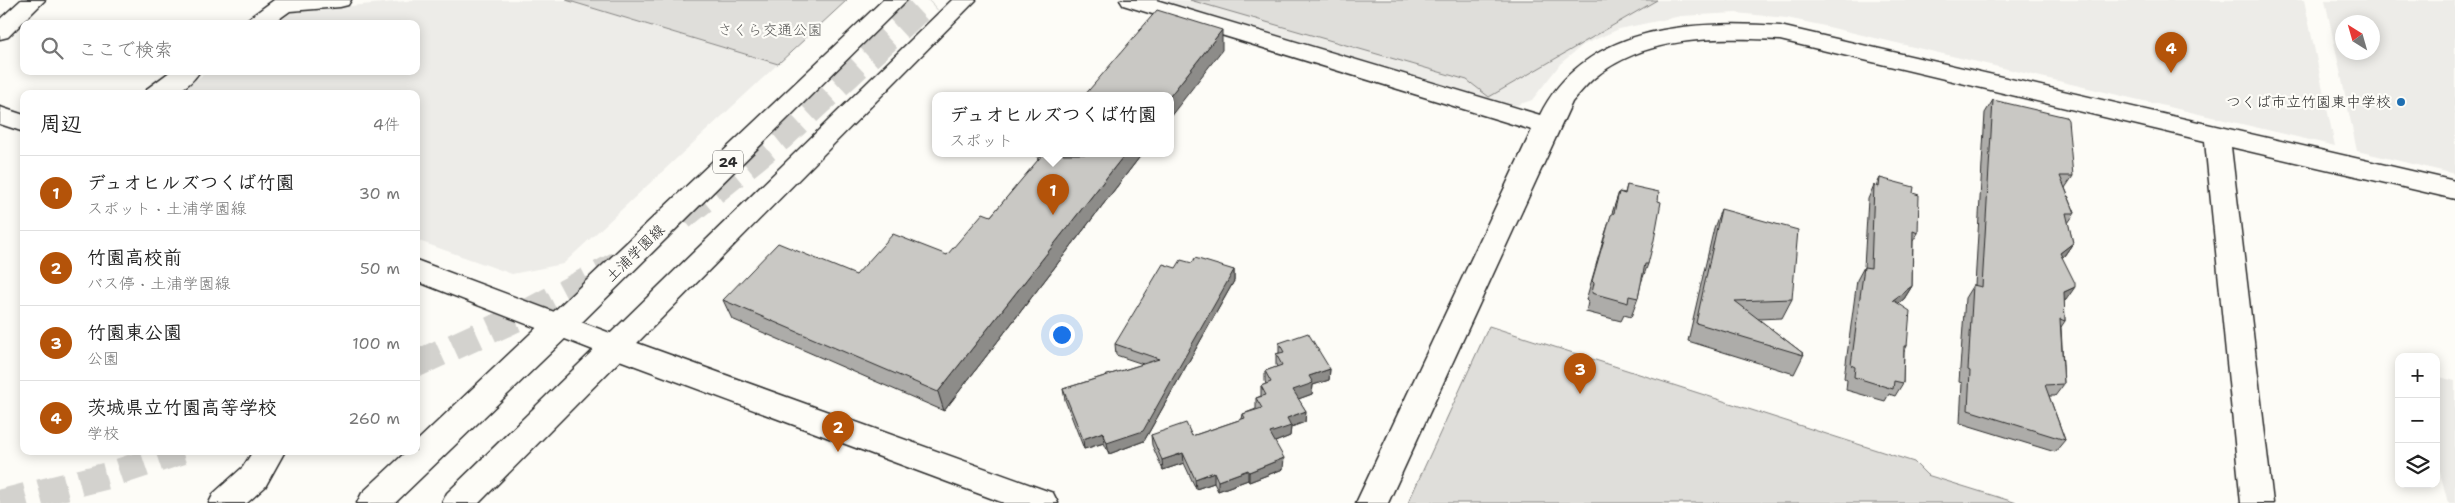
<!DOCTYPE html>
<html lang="ja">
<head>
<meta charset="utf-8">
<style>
	:root { --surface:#fff; --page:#f2f2f2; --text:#222; --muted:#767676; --line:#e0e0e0; --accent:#b45309 }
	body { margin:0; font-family:"Shantell Sans","Klee One",sans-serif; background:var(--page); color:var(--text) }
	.controls { position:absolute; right:15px; bottom:15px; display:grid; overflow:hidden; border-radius:10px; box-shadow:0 2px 12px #0003 }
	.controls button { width:45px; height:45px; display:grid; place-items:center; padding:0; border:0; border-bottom:1px solid var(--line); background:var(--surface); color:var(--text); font:25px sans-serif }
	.compass { position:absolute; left:2335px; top:15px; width:45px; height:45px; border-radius:50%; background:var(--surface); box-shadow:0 2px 12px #0003; rotate:323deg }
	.you { position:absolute; left:1061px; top:334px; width:18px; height:18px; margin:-12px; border:4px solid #fff; border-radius:50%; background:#1a73e8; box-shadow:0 0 0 8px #1a73e833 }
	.badge { display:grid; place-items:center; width:32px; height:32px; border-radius:50%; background:var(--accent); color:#fff; font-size:16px; font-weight:700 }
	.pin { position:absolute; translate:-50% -41px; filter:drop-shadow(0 1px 2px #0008) }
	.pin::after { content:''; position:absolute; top:26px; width:18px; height:15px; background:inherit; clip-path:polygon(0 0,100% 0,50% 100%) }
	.popup { position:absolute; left:932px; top:92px; width:242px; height:65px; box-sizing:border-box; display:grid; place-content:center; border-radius:10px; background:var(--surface); filter:drop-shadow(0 1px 4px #0005); font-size:16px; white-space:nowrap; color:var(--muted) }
	.popup b { font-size:19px; color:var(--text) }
	.popup::after { content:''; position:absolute; left:50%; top:100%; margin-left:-10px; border:10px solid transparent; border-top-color:var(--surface) }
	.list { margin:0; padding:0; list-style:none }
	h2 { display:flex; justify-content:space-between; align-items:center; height:65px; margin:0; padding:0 20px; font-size:21px }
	h2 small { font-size:16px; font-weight:400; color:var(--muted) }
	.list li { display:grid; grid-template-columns:32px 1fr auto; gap:15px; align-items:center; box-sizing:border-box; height:75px; padding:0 20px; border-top:1px solid var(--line) }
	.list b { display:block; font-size:19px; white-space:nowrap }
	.list p { margin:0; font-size:16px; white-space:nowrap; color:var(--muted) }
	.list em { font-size:16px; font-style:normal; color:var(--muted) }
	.icon { flex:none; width:28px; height:28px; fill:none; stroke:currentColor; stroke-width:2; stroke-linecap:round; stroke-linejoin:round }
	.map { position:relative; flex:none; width:2455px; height:503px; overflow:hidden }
	.search { position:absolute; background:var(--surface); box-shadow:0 2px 12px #0003; left:20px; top:20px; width:400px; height:55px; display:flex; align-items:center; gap:12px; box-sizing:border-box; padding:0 18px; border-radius:10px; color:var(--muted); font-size:19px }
	.panel { position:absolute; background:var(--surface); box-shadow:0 2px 12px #0003; left:20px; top:90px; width:400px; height:365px; border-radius:10px }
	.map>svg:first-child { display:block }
</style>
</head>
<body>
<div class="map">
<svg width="2455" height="503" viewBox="0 0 2455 503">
	<rect width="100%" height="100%" fill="#fdfcf7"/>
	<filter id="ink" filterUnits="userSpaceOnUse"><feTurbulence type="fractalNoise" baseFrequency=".02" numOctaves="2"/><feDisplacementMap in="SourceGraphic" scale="10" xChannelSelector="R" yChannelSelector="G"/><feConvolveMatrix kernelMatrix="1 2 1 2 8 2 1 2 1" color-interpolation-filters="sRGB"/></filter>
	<g filter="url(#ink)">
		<g fill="#edece8" fill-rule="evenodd">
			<polygon points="417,0 566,0 778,64 563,264 512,274 416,240 416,94 177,94 208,71 416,71 416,24 275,24 294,11"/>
			<polygon points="1162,0 2304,0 2335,146 1820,25 1787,18 1736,13 1681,16 1619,29 1583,45 1561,63 1532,100 1514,106"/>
			<path d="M2325,0H2455V174L2357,151ZM2342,22H2372V52H2342Z"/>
			<polygon points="2436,376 2455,381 2455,503 2448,503 2436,457"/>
		</g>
		<g fill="#dfdeda" stroke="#858482">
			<polygon points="566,0 847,0 778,64"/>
			<polygon points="1190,0 1657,0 1489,97 1467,80"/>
			<polygon points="1489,326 1914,462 1927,475 2017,503 1408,503"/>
		</g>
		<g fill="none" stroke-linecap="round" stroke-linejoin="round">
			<g stroke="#d3d2ce" stroke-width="27" stroke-dasharray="27 14" stroke-linecap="butt">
				<polyline points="682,217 780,138 929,0"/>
				<polyline points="416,364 517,318 617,265"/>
				<polyline points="0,503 110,475 182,451"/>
			</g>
			<defs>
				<g id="minor">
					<polygon points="21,0 45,0 8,37 0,39 0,19"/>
					<polygon points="274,0 351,0 348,5 340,7 290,11 272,24 245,24 248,19"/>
					<path d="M1120,0H1156L1540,115C1585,25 1691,20 1780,26L2455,181V199L2231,147L2273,503H2241L2205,141L1780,40C1716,37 1645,35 1593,79C1585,86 1579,94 1572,102L1388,503H1356L1532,130L1123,5Z"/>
					<path d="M171,71H200C185,94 169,94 145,94L148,88Z"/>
					<polygon points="0,107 24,115 24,132 0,124"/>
					<polygon points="416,260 626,339 1053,493 1058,503 1004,503 606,355 416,281"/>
					<polygon points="253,451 285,451 265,487 247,503 209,503 214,493 243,467"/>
				</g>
				<g id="major">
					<polygon points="883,0 907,0 571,333 395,503 357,503 362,493 407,451 416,451 416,442"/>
					<polygon points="952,0 976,0 479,503 442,503 447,493"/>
				</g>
			</defs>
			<use href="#minor" stroke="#2b2b2b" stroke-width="3"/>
			<use href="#major" stroke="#2b2b2b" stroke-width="3"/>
			<use href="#minor" fill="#fdfcf7" fill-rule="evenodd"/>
			<use href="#major" fill="#fdfcf7" fill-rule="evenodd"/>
		</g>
		<g fill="#adaca9" stroke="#2b2b2b">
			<polygon points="1993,100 2073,176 2065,188 2075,213 2068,223 2073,243 2064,256 2062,258 2066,300 2064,301 2065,321 2061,327 2064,384 2055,396 2049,396 2065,440 2055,452 1960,423 1962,383 1959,382 1965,298 1973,285 1975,285 1985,113"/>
			<polygon points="1037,154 1142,154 944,411 732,319 723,300 856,275 947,255 991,216 1038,161"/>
			<polygon points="1880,178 1913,193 1918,233 1913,241 1912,286 1904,299 1898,303 1907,346 1904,352 1903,383 1895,396 1889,394 1885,401 1846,390 1847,380 1844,378 1857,280 1864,267 1868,199 1874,185 1876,186"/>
			<polygon points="1627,185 1648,264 1641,283 1638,298 1631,317 1624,315 1621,321 1586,312 1588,302 1586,300 1605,234 1619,192 1625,193"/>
			<polygon points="1721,209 1792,299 1782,318 1758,319 1804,354 1794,374 1688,341 1714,228"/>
			<polygon points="1192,263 1234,270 1234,281 1144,441 1109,454 1104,443 1084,449 1065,400 1063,389 1143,364 1116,355 1115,344 1176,268"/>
			<polygon points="1279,343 1330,369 1329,380 1313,385 1312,394 1298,399 1306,411 1305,422 1291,427 1290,436 1275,442 1283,469 1249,482 1248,480 1218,491 1214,483 1196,489 1184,463 1163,470 1152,445 1151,435 1192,436 1242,419 1243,414 1256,409 1256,398 1261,396 1261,386 1266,384 1265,381 1265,371 1277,367 1276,365 1276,354 1279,353"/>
		</g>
		<g fill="#8d8c89" stroke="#2b2b2b">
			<polygon points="1222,30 1222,50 1170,117 1170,96"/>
			<polygon points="1125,154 1142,154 944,411 938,392"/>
			<polygon points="2073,243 2064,256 2051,265 2060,253"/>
			<polygon points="1234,270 1234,281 1144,441 1109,454 1107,443"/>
			<polygon points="1912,286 1904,299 1886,313 1893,300"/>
			<polygon points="2075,287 2066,300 2055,304 2064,292"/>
			<polygon points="1330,369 1329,380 1313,385 1312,394 1293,401 1293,390 1309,376"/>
			<polygon points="1306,411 1305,422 1291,427 1290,436 1270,444 1270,433 1287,418"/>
			<polygon points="1103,432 1104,443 1084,449 1083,439"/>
			<polygon points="1183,453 1184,463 1163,470 1162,460"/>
			<polygon points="1284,458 1283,469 1249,482 1249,472"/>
			<polygon points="1248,470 1248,480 1218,491 1218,481"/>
			<polygon points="1214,472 1214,483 1196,489 1195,479"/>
		</g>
		<g fill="#c9c8c4" stroke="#2b2b2b">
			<polygon points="1157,10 1222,30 1170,96 1084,96"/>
			<polygon points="1993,100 2066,117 2068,120 2073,176 2060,176 2075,213 2066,213 2073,243 2060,253 2075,283 2075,287 2064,292 2065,321 2060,319 2064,384 2045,385 2065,440 1968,410 1970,371 1968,370 1973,285 1982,287"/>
			<polygon points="1041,154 1125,154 938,392 723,300 778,243 856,275 893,234 947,255 983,213 991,216 1043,154"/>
			<polygon points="1880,178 1914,187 1913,193 1919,195 1918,233 1913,231 1912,286 1893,300 1910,311 1907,346 1904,346 1903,383 1894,381 1893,389 1854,377 1855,367 1851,365 1864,267 1871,268 1874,185 1879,187"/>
			<polygon points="1627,185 1659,192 1658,201 1661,202 1654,240 1648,264 1645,264 1638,298 1629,296 1628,303 1592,293 1594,283 1592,281 1611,215 1614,213 1619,192 1625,194"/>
			<polygon points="1721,209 1798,230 1792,299 1735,301 1804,354 1803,355 1696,323"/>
			<polygon points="1195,258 1234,270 1143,431 1107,443 1103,432 1083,439 1063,389 1159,359 1115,344 1163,264 1176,268 1181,260 1192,263"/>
			<polygon points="1308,333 1330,369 1309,376 1313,383 1293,390 1306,411 1287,418 1291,426 1270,433 1284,458 1249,472 1248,470 1218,481 1214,472 1195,479 1183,453 1162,460 1151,435 1186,423 1192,436 1245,418 1243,414 1262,408 1256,398 1266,395 1261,386 1271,382 1265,371 1282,365 1276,354 1284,352 1279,343"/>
		</g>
	</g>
	<circle fill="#1f6fb2" stroke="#fdfcf7" stroke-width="2" cx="2401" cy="102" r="5"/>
	<g text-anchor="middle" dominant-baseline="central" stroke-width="4.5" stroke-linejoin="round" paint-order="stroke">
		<rect fill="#fdfcf7" stroke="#6a6a68" stroke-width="1" x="713" y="150.5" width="30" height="23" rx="4"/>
		<g font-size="14" font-weight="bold" fill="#2b2b2b">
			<text x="728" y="162">24</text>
		</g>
		<g font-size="15" fill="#585857" stroke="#fdfcf7">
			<text x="770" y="30">さくら交通公園</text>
		</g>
		<g font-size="15" fill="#2b2b2b" stroke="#fdfcf7" text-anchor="end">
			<text x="2391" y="102">つくば市立竹園東中学校</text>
		</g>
		<g font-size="15" fill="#2b2b2b" stroke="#fdfcf7">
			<text transform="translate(635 253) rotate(-44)">土浦学園線</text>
		</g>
	</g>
</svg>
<div class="controls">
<button>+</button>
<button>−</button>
<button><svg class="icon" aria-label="layers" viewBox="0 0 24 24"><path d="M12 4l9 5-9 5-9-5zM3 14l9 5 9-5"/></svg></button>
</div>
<svg class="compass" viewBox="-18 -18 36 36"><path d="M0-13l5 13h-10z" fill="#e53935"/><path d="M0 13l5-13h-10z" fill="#767676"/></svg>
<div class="you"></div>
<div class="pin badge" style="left:1053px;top:215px">1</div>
<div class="popup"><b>デュオヒルズつくば竹園</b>スポット</div>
<div class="pin badge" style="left:838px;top:452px">2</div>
<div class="pin badge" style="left:1580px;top:394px">3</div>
<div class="pin badge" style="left:2171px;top:73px">4</div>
<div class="search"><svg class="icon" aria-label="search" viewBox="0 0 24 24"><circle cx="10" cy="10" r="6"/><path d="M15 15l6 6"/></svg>ここで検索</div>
<section class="panel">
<h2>周辺<small>4件</small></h2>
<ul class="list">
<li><span class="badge">1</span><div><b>デュオヒルズつくば竹園</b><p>スポット · 土浦学園線</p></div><em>30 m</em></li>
<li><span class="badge">2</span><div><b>竹園高校前</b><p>バス停 · 土浦学園線</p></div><em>50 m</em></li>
<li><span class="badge">3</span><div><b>竹園東公園</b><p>公園</p></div><em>100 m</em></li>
<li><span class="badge">4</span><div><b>茨城県立竹園高等学校</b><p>学校</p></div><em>260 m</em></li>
</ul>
</section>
</div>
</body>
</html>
